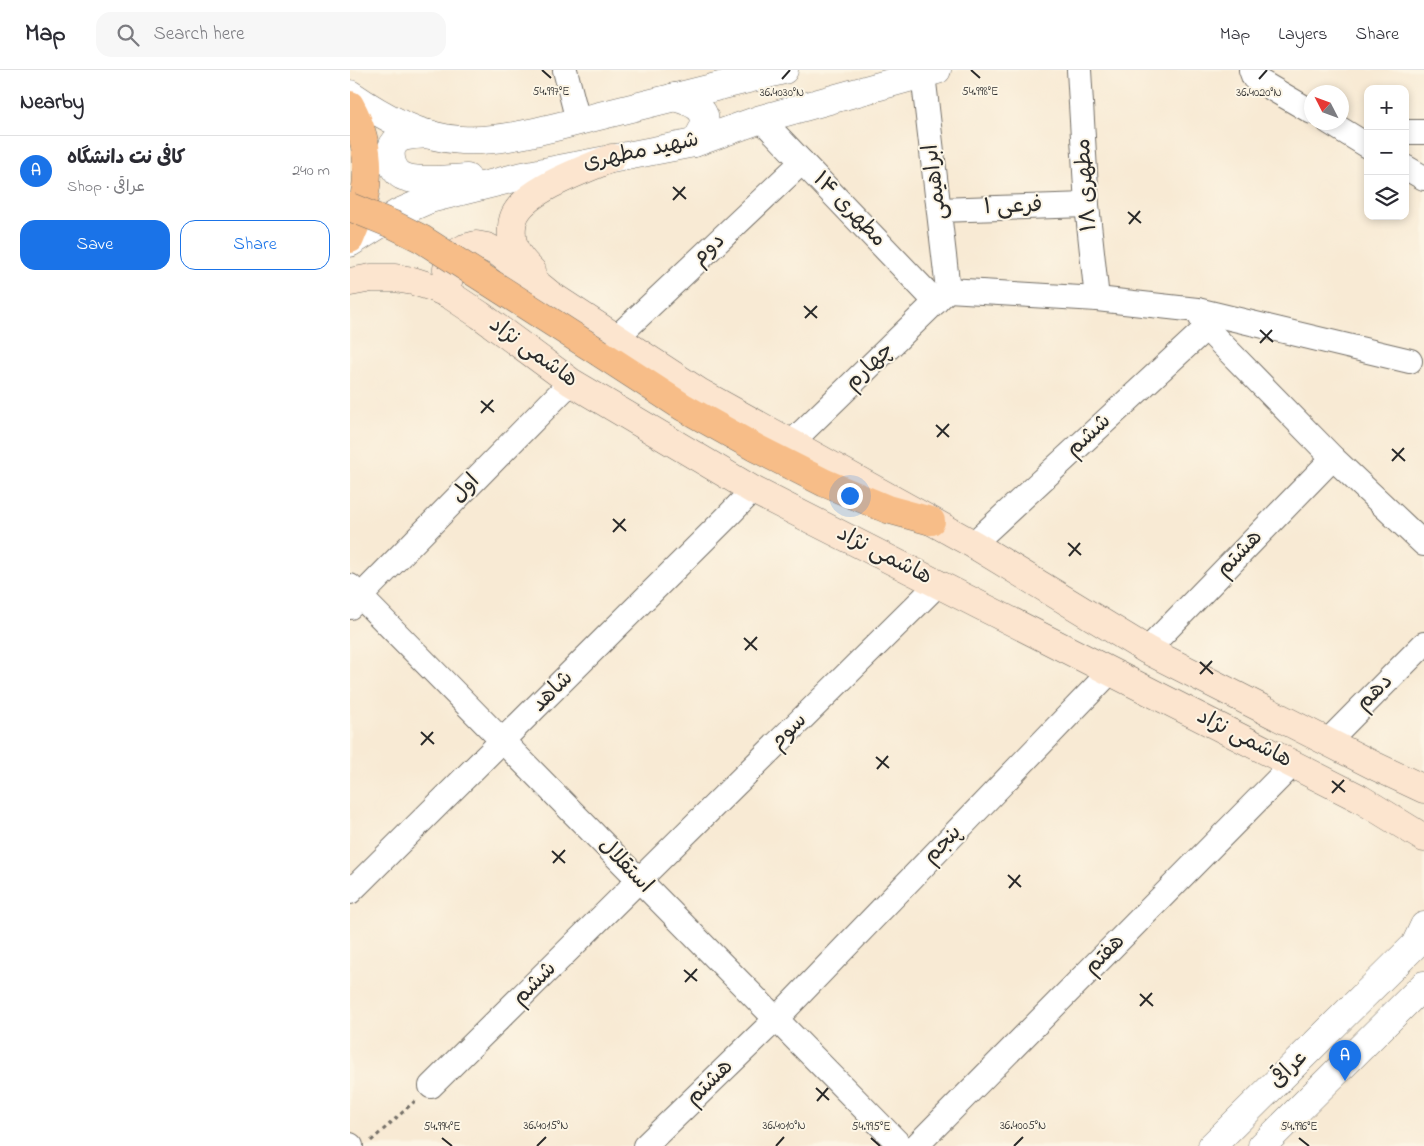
<!DOCTYPE html>
<html lang="en">
<head>
<meta charset="utf-8">
<style>
	:root { --surface:#fff; --page:#f7f7f7; --text:#2b2b33; --muted:#7c7c81; --line:#e1e1e2; --accent:#1a73e8 }
	body { margin:0; font-family:"Indie Flower","Playpen Sans Arabic",sans-serif; background:var(--page); color:var(--text) }
	.controls { position:absolute; right:15px; top:15px; display:grid; overflow:hidden; border-radius:10px; box-shadow:0 2px 8px #0003 }
	.controls button { width:45px; height:45px; display:grid; place-items:center; padding:0; border:0; border-bottom:1px solid var(--line); background:var(--surface); color:var(--text); font:25px sans-serif }
	.compass { position:absolute; left:954px; top:15px; width:45px; height:45px; border-radius:50%; background:var(--surface); box-shadow:0 2px 8px #0003; rotate:312deg }
	.you { position:absolute; left:499px; top:425px; width:18px; height:18px; margin:-12px; border:4px solid #fff; border-radius:50%; background:#1a73e8; box-shadow:0 0 0 8px #1a73e833 }
	.badge { display:grid; place-items:center; width:32px; height:32px; border-radius:50%; background:var(--accent); color:#fff; font-size:16px; font-weight:700 }
	.pin { position:absolute; translate:-50% -41px; filter:drop-shadow(0 1px 2px #0008) }
	.pin::after { content:''; position:absolute; top:26px; width:18px; height:15px; background:inherit; clip-path:polygon(0 0,100% 0,50% 100%) }
	.list { margin:0; padding:0; list-style:none }
	h2 { display:flex; justify-content:space-between; align-items:center; height:65px; margin:0; padding:0 20px; font-size:21px }
	h2 small { font-size:16px; font-weight:400; color:var(--muted) }
	.list li { display:grid; grid-template-columns:32px 1fr auto; gap:15px; align-items:center; box-sizing:border-box; height:70px; padding:0 20px; border-top:1px solid var(--line) }
	.list b { display:block; font-size:19px; white-space:nowrap }
	.list p { margin:0; font-size:16px; white-space:nowrap; color:var(--muted) }
	.list em { font-size:16px; font-style:normal; color:var(--muted) }
	.actions { display:flex; gap:10px; padding:15px 20px }
	.actions a { flex:1; padding:11px 0; border:1px solid var(--accent); border-radius:15px; text-align:center; font-size:18px; color:var(--accent) }
	.actions .main { background:var(--accent); color:#fff }
	.icon { flex:none; width:28px; height:28px; fill:none; stroke:currentColor; stroke-width:2; stroke-linecap:round; stroke-linejoin:round }
	.map { position:relative; flex:none; width:1074px; height:1076px; overflow:hidden }
	header { display:flex; align-items:center; gap:30px; box-sizing:border-box; height:70px; padding:0 25px; background:var(--surface); border-bottom:1px solid var(--line) }
	header strong { font-size:24px }
	nav { display:flex; gap:28px; margin-inline-start:auto; font-size:18px }
	.search { width:350px; height:45px; background:var(--page); display:flex; align-items:center; gap:12px; box-sizing:border-box; padding:0 18px; border-radius:15px; color:var(--muted); font-size:19px }
	main { display:flex }
	aside { flex:1; background:var(--surface) }
	.map>svg:first-child { display:block }
</style>
</head>
<body>
<header>
<strong>Map</strong>
<div class="search"><svg class="icon" aria-label="search" viewBox="0 0 24 24"><circle cx="10" cy="10" r="6"/><path d="M15 15l6 6"/></svg>Search here</div>
<nav><a>Map</a><a>Layers</a><a>Share</a></nav>
</header>
<main>
<aside>
<h2>Nearby<small></small></h2>
<ul class="list">
<li><span class="badge">A</span><div><b>کافی نت دانشگاه</b><p>Shop · عراقی</p></div><em>240 m</em></li>
</ul>
<div class="actions"><a class="main">Save</a><a>Share</a></div>
</aside>
<div class="map">
<svg width="1074" height="1076" viewBox="0 0 1074 1076">
	<rect width="100%" height="100%" fill="#fcf5e5"/>
	<filter id="ink" filterUnits="userSpaceOnUse"><feTurbulence type="fractalNoise" baseFrequency=".02" numOctaves="2"/><feDisplacementMap in="SourceGraphic" scale="10" xChannelSelector="R" yChannelSelector="G"/><feConvolveMatrix kernelMatrix="1 2 1 2 8 2 1 2 1" color-interpolation-filters="sRGB"/></filter>
	<filter id="wash" filterUnits="userSpaceOnUse"><feTurbulence type="fractalNoise" baseFrequency=".0096" numOctaves="4" result="noise"/><feDisplacementMap in="SourceGraphic" scale="20" xChannelSelector="R" yChannelSelector="G"/><feGaussianBlur stdDeviation="1.12" result="paint"/><feColorMatrix in="noise" values="0 0 0 0 0 0 0 0 0 0 0 0 0 0 0 0 0 1.4 0 .05"/><feComposite in="paint" operator="in"/></filter>
	<g filter="url(#wash)">
		<rect width="100%" height="100%" fill="#f8ead4"/>
	</g>
	<g filter="url(#ink)">
		<g fill="none" stroke-linecap="round" stroke-linejoin="round">
			<defs>
				<g id="minor">
					<polyline points="215,0 228,51"/>
					<polyline points="729,0 737,135 747,229"/>
					<polyline points="901,0 904,8 962,42"/>
					<polyline points="573,4 598,220"/>
					<polyline points="411,49 586,232"/>
					<polyline points="979,52 1018,76"/>
					<polyline points="1055,62 1074,62"/>
					<polyline points="1055,97 1074,108"/>
					<polyline points="589,140 737,135"/>
					<polyline points="598,220 747,229 847,240 856,258 983,388 1074,474"/>
					<polyline points="847,240 1060,291"/>
					<polyline points="266,268 452,92"/>
					<polyline points="441,373 597,221"/>
					<polyline points="623,474 856,258"/>
					<polyline points="0,516 551,1076"/>
					<polyline points="0,537 221,312"/>
					<polyline points="797,580 983,388"/>
					<polyline points="977,672 1074,574"/>
					<polyline points="0,822 376,448 403,420"/>
					<polyline points="81,1016 589,513"/>
					<polyline points="0,1075 1,1076"/>
					<polyline points="295,1076 426,949 761,601"/>
					<polyline points="566,1076 943,694"/>
				</g>
				<g id="tertiary">
					<path d="M0,24C32,46 70,68 111,70C152,73 205,57 245,47C308,31 371,16 434,0"/>
					<path d="M324,27C353,35 365,46 344,73"/>
					<path d="M80,64C71,65 57,64 49,69C35,77 40,102 55,107C71,113 100,109 117,108"/>
					<polyline points="0,173 48,143 80,129 168,107 344,73 411,49 587,0"/>
					<polyline points="862,1076 1065,875 1074,856"/>
					<polyline points="912,1076 1074,915"/>
				</g>
				<g id="secondary">
					<path d="M182,201C174,193 165,184 163,173C161,164 161,151 166,143C180,118 236,99 262,88"/>
					<polyline points="99,209 97,199 100,190 108,182 115,178 126,175 137,177 149,183 202,226 349,322 623,474 797,580 1027,697 1074,719"/>
					<polyline points="0,212 21,208 45,208 63,211 85,218 100,225 130,245 221,312 403,420 1009,728 1074,768"/>
				</g>
				<g id="primary">
					<path d="M0,35C16,64 21,96 14,129C12,142 5,156 0,169"/>
					<polyline points="250,283 333,337 406,378 475,413 537,439 581,451"/>
				</g>
			</defs>
			<use href="#minor" stroke="#736e66" stroke-width="26"/>
			<use href="#tertiary" stroke="#736e66" stroke-width="29"/>
			<use href="#secondary" stroke="#736e66" stroke-width="29"/>
			<use href="#primary" stroke="#736e66" stroke-width="29"/>
			<polyline stroke="#736e66" stroke-width="3" stroke-dasharray="4 4" stroke-linecap="butt" points="21,1071 66,1030"/>
			<use href="#minor" stroke="#fff" stroke-width="24"/>
			<use href="#tertiary" stroke="#fff" stroke-width="28"/>
			<use href="#secondary" stroke="#fce5cf" stroke-width="28"/>
			<use href="#primary" stroke="#f7bd88" stroke-width="28"/>
			<defs>
				<polyline id="primary-bridge" points="0,137 44,155 72,169 250,283"/>
			</defs>
			<use href="#primary-bridge" stroke="#736e66" stroke-width="29" stroke-linecap="butt"/>
			<use href="#primary-bridge" stroke="#f7bd88" stroke-width="28"/>
		</g>
	</g>
	<path fill="none" stroke="#2b2b2b" stroke-width="2" d="M192,0L201,8M621,0L630,8M432,9L440,0M909,9L917,0M323,117L336,129M323,130L335,117M778,142L791,153M779,154L790,141M454,236L467,248M455,248L467,236M910,260L923,272M910,273L922,260M131,331L144,342M131,343L143,330M586,355L599,367M587,367L599,354M1042,379L1055,391M1042,391L1054,378M263,449L276,461M263,462L275,449M718,473L731,485M719,486L730,473M394,568L407,580M395,580L407,567M850,592L863,604M850,604L862,591M71,662L84,674M71,675L83,662M526,687L539,698M527,699L538,686M982,711L995,722M982,723L994,710M202,781L215,793M203,793L215,780M658,805L671,817M659,818L670,805M334,900L347,911M335,912L347,899M790,924L803,936M790,936L802,923M466,1018L479,1030M467,1031L478,1018M92,1068L102,1076M521,1068L530,1076M949,1068L959,1076M187,1076L196,1067M426,1076L434,1067M664,1076L673,1067"/>
	<g text-anchor="middle" dominant-baseline="central" stroke-width="4" stroke-linejoin="round" paint-order="stroke">
		<g font-size="22" fill="#2b2b2b" stroke="#fcf5e5">
			<text transform="translate(291 82) rotate(-12)">شهید مطهری</text>
			<text transform="translate(586 112) rotate(-97)">ابراهیمی</text>
			<text transform="translate(737 115) rotate(-94)">مطهری ۱۸</text>
			<text transform="translate(663 137) rotate(-2)">فرعی ۱</text>
			<text transform="translate(499 140) rotate(46)">مطهری ۱۴</text>
			<text transform="translate(359 180) rotate(-43)">دوم</text>
			<text transform="translate(183 283) rotate(36)">هاشمی نژاد</text>
			<text transform="translate(520 297) rotate(-44)">چهارم</text>
			<text transform="translate(739 366) rotate(-43)">ششم</text>
			<text transform="translate(116 419) rotate(-46)">اول</text>
			<text transform="translate(890 484) rotate(-46)">هشتم</text>
			<text transform="translate(534 486) rotate(27)">هاشمی نژاد</text>
			<text transform="translate(203 622) rotate(-45)">شاهد</text>
			<text transform="translate(1025 623) rotate(-45)">دهم</text>
			<text transform="translate(439 662) rotate(-45)">سوم</text>
			<text transform="translate(894 669) rotate(27)">هاشمی نژاد</text>
			<text transform="translate(593 775) rotate(-46)">پنجم</text>
			<text transform="translate(275 796) rotate(46)">استقلال</text>
			<text transform="translate(755 885) rotate(-45)">هفتم</text>
			<text transform="translate(185 914) rotate(-45)">ششم</text>
			<text transform="translate(939 1000) rotate(-45)">عراقی</text>
			<text transform="translate(360 1013) rotate(-44)">هشتم</text>
		</g>
	</g>
	<g font-size="12" text-anchor="middle" fill="#2b2b2b" stroke="#fcf5e5" stroke-width="4" stroke-linejoin="round" paint-order="stroke">
		<text x="201" y="25">54.997°E</text>
		<text x="630" y="25">54.998°E</text>
		<text x="432" y="26">36.4030°N</text>
		<text x="909" y="26">36.4020°N</text>
		<text x="196" y="1059">36.4015°N</text>
		<text x="434" y="1059">36.4010°N</text>
		<text x="673" y="1059">36.4005°N</text>
		<text x="92" y="1060">54.994°E</text>
		<text x="521" y="1060">54.995°E</text>
		<text x="949" y="1060">54.996°E</text>
	</g>
</svg>
<div class="controls">
<button>+</button>
<button>−</button>
<button><svg class="icon" aria-label="layers" viewBox="0 0 24 24"><path d="M12 4l9 5-9 5-9-5zM3 14l9 5 9-5"/></svg></button>
</div>
<svg class="compass" viewBox="-18 -18 36 36"><path d="M0-13l5 13h-10z" fill="#e53935"/><path d="M0 13l5-13h-10z" fill="#7c7c81"/></svg>
<div class="you"></div>
<div class="pin badge" style="left:995px;top:1011px">A</div>
</div>
</main>
</body>
</html>
